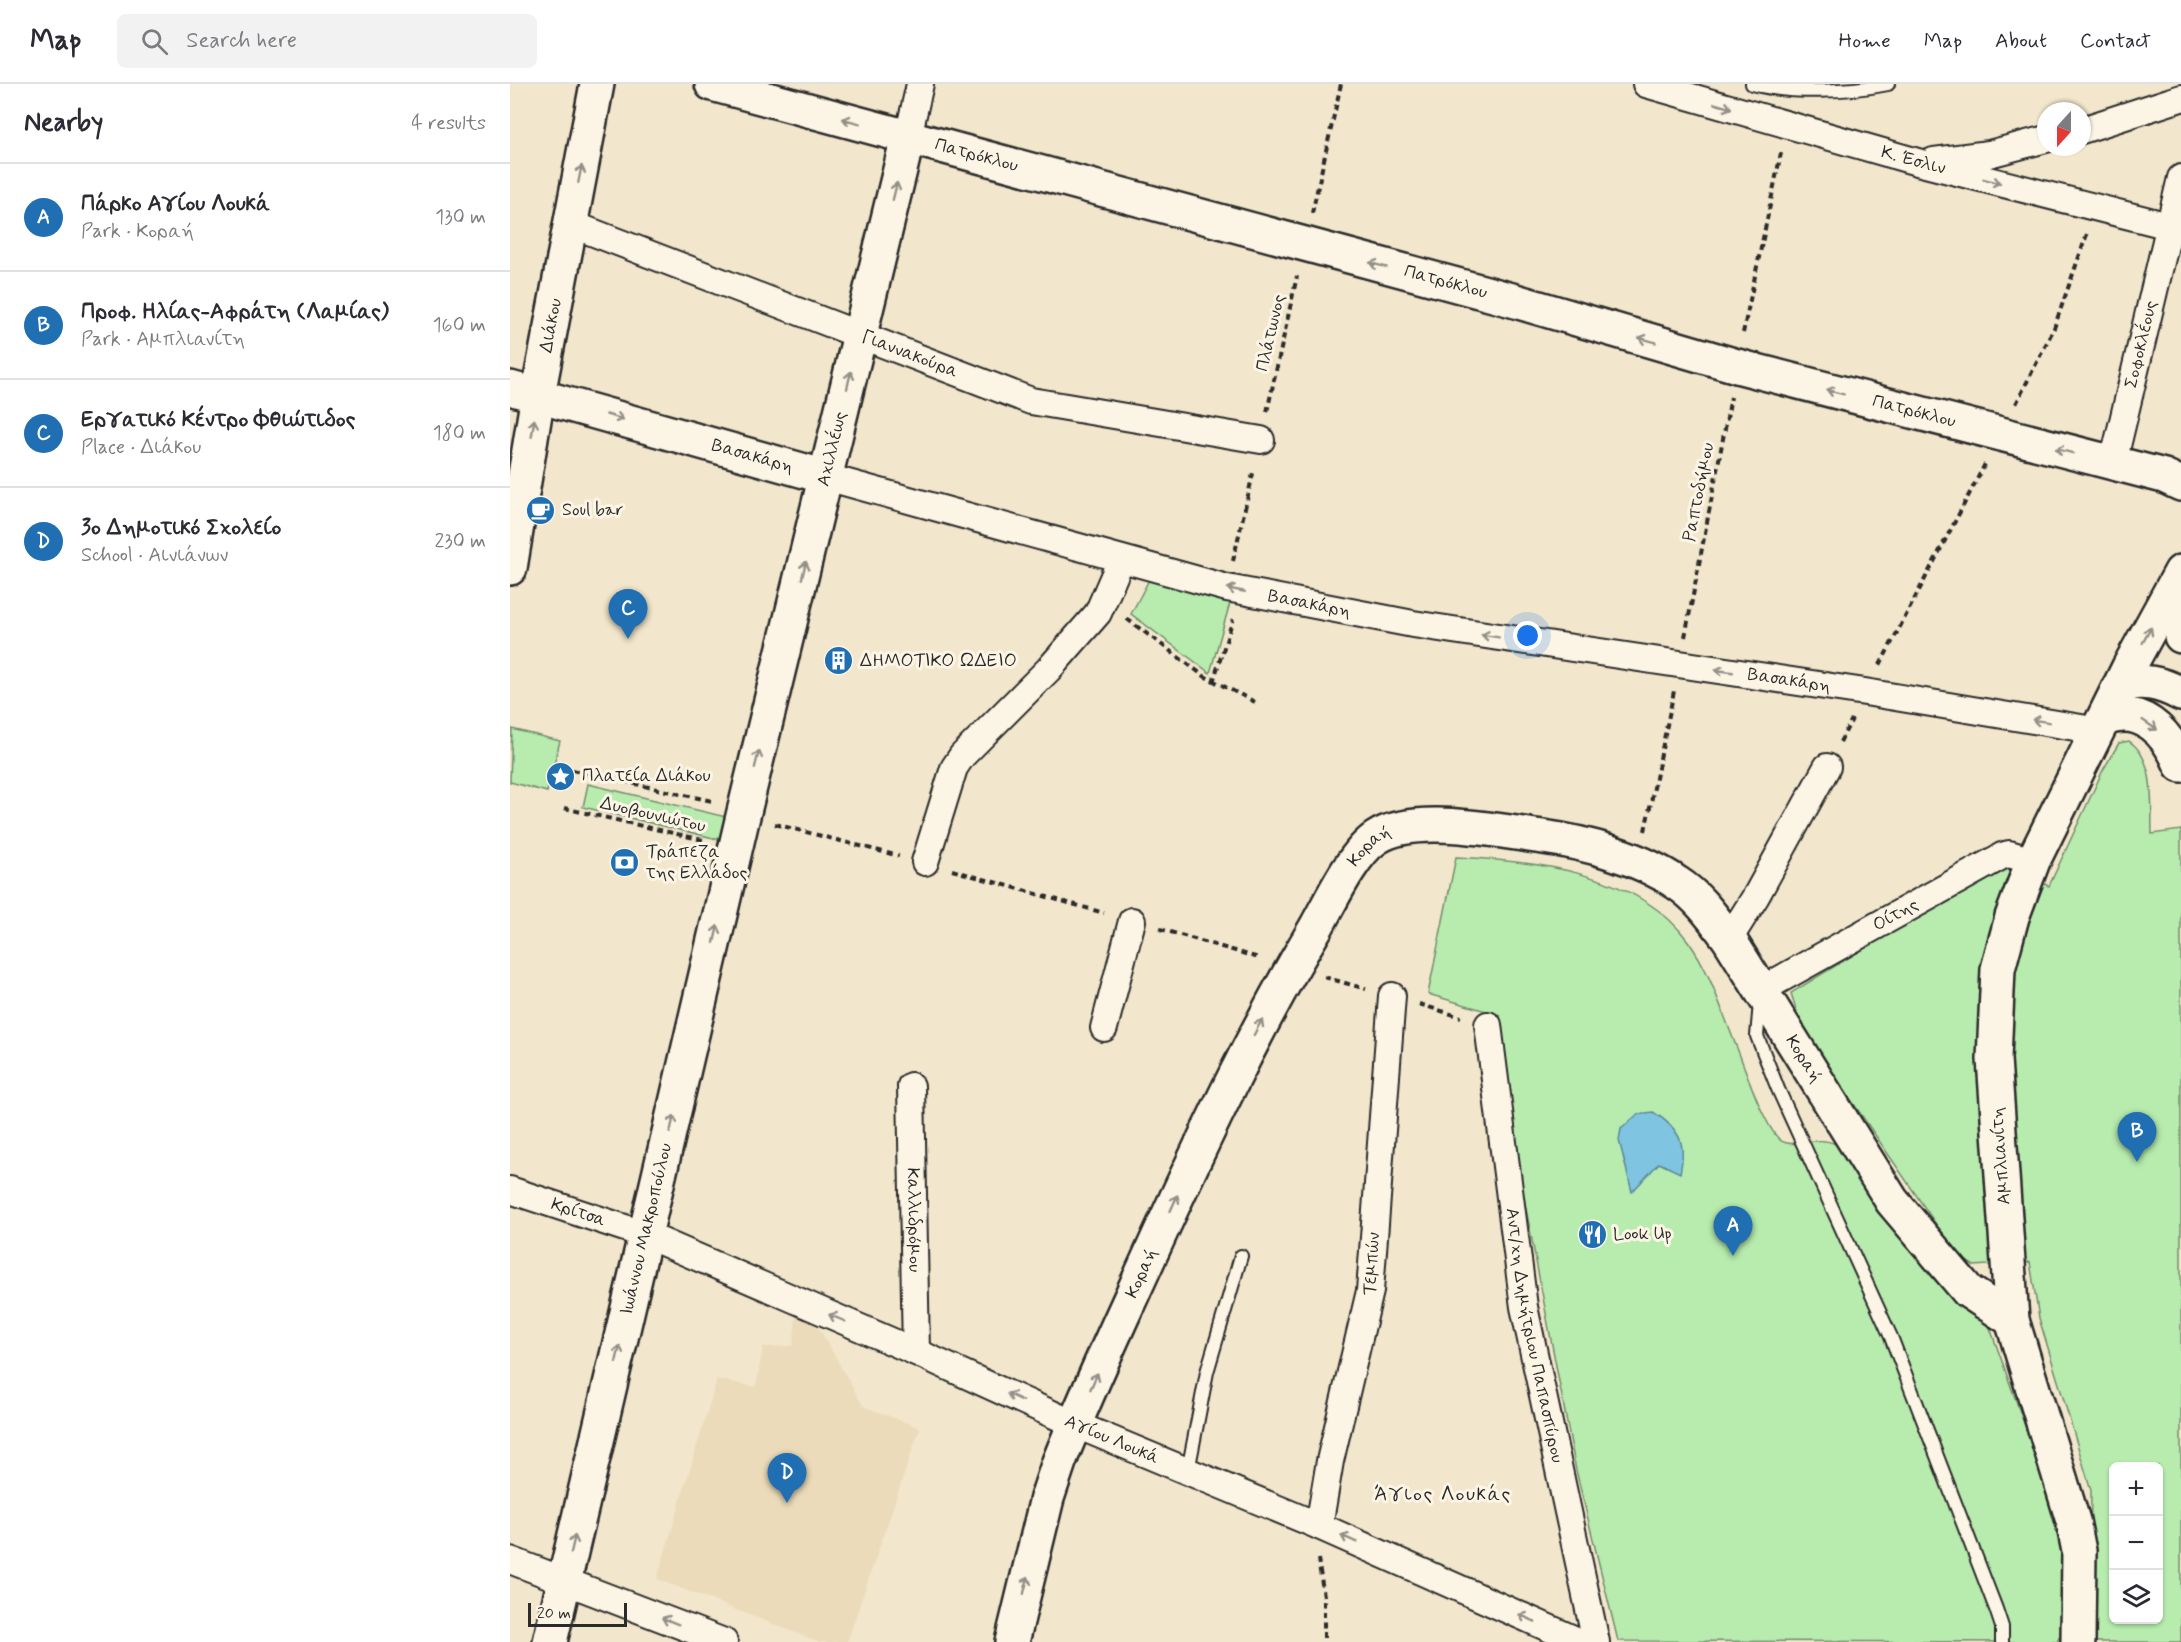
<!DOCTYPE html>
<html lang="en">
<head>
<meta charset="utf-8">
<style>
	:root { --surface:#fff; --page:#f2f2f3; --text:#2b2b33; --muted:#7c7c81; --line:#e1e1e2; --accent:#1f6fb2 }
	body { margin:0; font-family:Mynerve,sans-serif; background:var(--page); color:var(--text) }
	.controls { position:absolute; right:18px; bottom:18px; display:grid; overflow:hidden; border-radius:9px; box-shadow:0 2px 4px #0004 }
	.controls button { width:54px; height:54px; display:grid; place-items:center; padding:0; border:0; border-bottom:2px solid var(--line); background:var(--surface); color:var(--text); font:30px sans-serif }
	.compass { position:absolute; left:1527px; top:18px; width:54px; height:54px; border-radius:50%; background:var(--surface); box-shadow:0 2px 4px #0004; rotate:201deg }
	.scale { position:absolute; left:18px; bottom:15px; width:99px; box-sizing:border-box; padding-left:6px; border:3px solid #2b2b2b; border-top:0; font-size:16px; line-height:21px; white-space:nowrap; color:#2b2b2b; -webkit-text-stroke:4px #fcf5e5; paint-order:stroke }
	.you { position:absolute; left:1018px; top:552px; width:21px; height:21px; margin:-15px; border:4px solid #fff; border-radius:50%; background:#1a73e8; box-shadow:0 0 0 9px #1a73e833 }
	.badge { display:grid; place-items:center; width:39px; height:39px; border-radius:50%; background:var(--accent); color:#fff; font-size:20px; font-weight:700 }
	.pin { position:absolute; translate:-50% -50px; filter:drop-shadow(0 2px 3px #0008) }
	.pin::after { content:''; position:absolute; top:32px; width:21px; height:18px; background:inherit; clip-path:polygon(0 0,100% 0,50% 100%) }
	.list { margin:0; padding:0; list-style:none }
	h2 { display:flex; justify-content:space-between; align-items:center; height:78px; margin:0; padding:0 24px; font-size:26px }
	h2 small { font-size:20px; font-weight:400; color:var(--muted) }
	.list li { display:grid; grid-template-columns:39px 1fr auto; gap:18px; align-items:center; box-sizing:border-box; height:108px; padding:0 24px; border-top:2px solid var(--line) }
	.list b { display:block; font-size:22px; white-space:nowrap }
	.list p { margin:0; font-size:20px; white-space:nowrap; color:var(--muted) }
	.list em { font-size:20px; font-style:normal; color:var(--muted) }
	.icon { flex:none; width:33px; height:33px; fill:none; stroke:currentColor; stroke-width:2; stroke-linecap:round; stroke-linejoin:round }
	.map { position:relative; flex:none; width:1671px; height:1558px; overflow:hidden }
	header { display:flex; align-items:center; gap:36px; box-sizing:border-box; height:84px; padding:0 30px; background:var(--surface); border-bottom:2px solid var(--line) }
	header strong { font-size:28px }
	nav { display:flex; gap:33px; margin-inline-start:auto; font-size:21px }
	.search { width:420px; height:54px; background:var(--page); display:flex; align-items:center; gap:15px; box-sizing:border-box; padding:0 21px; border-radius:9px; color:var(--muted); font-size:22px }
	main { display:flex }
	aside { flex:1; background:var(--surface) }
	.map>svg:first-child { display:block }
</style>
</head>
<body>
<header>
<strong>Map</strong>
<div class="search"><svg class="icon" aria-label="search" viewBox="0 0 24 24"><circle cx="10" cy="10" r="6"/><path d="M15 15l6 6"/></svg>Search here</div>
<nav><a>Home</a><a>Map</a><a>About</a><a>Contact</a></nav>
</header>
<main>
<aside>
<h2>Nearby<small>4 results</small></h2>
<ul class="list">
<li><span class="badge">A</span><div><b>Πάρκο Αγίου Λουκά</b><p>Park · Κοραή</p></div><em>130 m</em></li>
<li><span class="badge">B</span><div><b>Προφ. Ηλίας-Αφράτη (Λαμίας)</b><p>Park · Αμπλιανίτη</p></div><em>160 m</em></li>
<li><span class="badge">C</span><div><b>Εργατικό Κέντρο Φθιώτιδος</b><p>Place · Διάκου</p></div><em>180 m</em></li>
<li><span class="badge">D</span><div><b>3ο Δημοτικό Σχολείο</b><p>School · Αινιάνων</p></div><em>230 m</em></li>
</ul>
</aside>
<div class="map">
<svg width="1671" height="1558" viewBox="0 0 1671 1558">
	<rect width="100%" height="100%" fill="#f2e6cc"/>
	<filter id="ink" filterUnits="userSpaceOnUse"><feTurbulence type="fractalNoise" baseFrequency=".0167" numOctaves="2"/><feDisplacementMap in="SourceGraphic" scale="12" xChannelSelector="R" yChannelSelector="G"/><feConvolveMatrix kernelMatrix="1 2 1 2 8 2 1 2 1" color-interpolation-filters="sRGB"/></filter>
	<g filter="url(#ink)">
		<polygon fill="#ebdbba" points="288,1214 311,1223 308,1242 353,1322 410,1344 337,1558 309,1558 147,1495 207,1295 246,1303 253,1263 283,1262"/>
		<g fill="#b7ecae" stroke="#718c6c" stroke-width="1.5" fill-rule="evenodd">
			<polygon points="641,492 722,512 700,589 621,530"/>
			<polygon points="2,645 50,657 37,708 0,698"/>
			<path d="M1619,657C1646,675 1641,721 1642,750L1671,746V1558H1579L1581,1406L1529,1234L1520,1178L1464,1182L1447,1171L1292,944L1281,909L1491,780L1539,802L1593,686L1609,659ZM1604,1382H1648V1536H1604Z"/>
			<polygon points="78,700 216,733 212,756 73,723"/>
			<path d="M946,773C1024,777 1129,788 1178,857C1201,888 1212,929 1227,964C1236,987 1253,1039 1269,1055C1282,1068 1310,1047 1330,1063L1479,1241L1551,1443V1549L1547,1558L1108,1557L1066,1386L1012,1104L990,931L918,910Z"/>
		</g>
		<path fill="#7fc4e0" stroke="#5d8798" stroke-width="1.5" d="M1143,1028C1169,1044 1177,1058 1170,1089L1149,1079L1122,1108L1109,1056L1111,1045L1128,1030Z"/>
		<g fill="none" stroke-linecap="round" stroke-linejoin="round">
			<defs>
				<g id="lane">
					<path d="M1242,0C1280,10 1339,8 1378,0"/>
					<polyline points="1250,919 1247,952 1268,1005 1381,1253 1486,1525 1492,1543 1492,1558"/>
					<polyline points="678,1387 697,1288 731,1172"/>
				</g>
				<g id="street">
					<path id="s1" d="M1136,0L1411,79L1671,145"/>
					<polyline points="1572,46 1671,14"/>
					<polyline points="398,53 410,0"/>
					<polyline points="1424,77 1479,70 1536,55"/>
					<path id="s2" d="M61,140L521,317L751,356"/>
					<path id="s3" d="M1603,379L1671,94"/>
					<path id="s4" d="M316,393L717,504L903,540L1355,608L1589,647"/>
					<polyline points="415,778 444,684 452,672 539,585 588,529 611,476"/>
					<polyline points="1219,855 1246,812 1317,683"/>
					<path id="s5" d="M1251,906L1492,772L1499,770L1523,777"/>
					<path id="s6" d="M978,941L1014,1223L1086,1558"/>
					<polyline points="594,944 622,837"/>
					<path id="s7" d="M401,1002L406,1268"/>
					<path id="s8" d="M0,1106L136,1151L406,1268L564,1340L809,1442L1070,1558"/>
					<path id="s9" d="M809,1442L820,1377L860,1207L882,912"/>
					<polyline points="0,1476 214,1558"/>
				</g>
				<g id="secondary">
					<path id="s10" d="M202,0L1002,216L1227,282L1654,392L1671,400"/>
					<path id="s11" d="M0,304L316,393"/>
					<path id="s12" d="M0,484L28,311L87,0"/>
					<polyline points="1663,504 1671,552"/>
					<path d="M1609,603C1629,593 1653,600 1671,610"/>
					<path d="M1593,636C1630,619 1657,648 1671,681"/>
					<path id="s13" d="M40,1558L233,732L398,53"/>
					<path id="s14" d="M502,1558L537,1414L549,1378C576,1310 607,1244 637,1178C689,1064 741,952 805,845C820,819 842,770 866,754C903,729 990,747 1033,753C1077,759 1131,774 1167,799C1189,813 1204,835 1219,855L1382,1117L1458,1207L1502,1236"/>
					<polyline points="1568,1558 1569,1467 1563,1437 1502,1236 1484,975 1488,885 1502,833 1523,777 1619,583 1671,488"/>
				</g>
			</defs>
			<use href="#lane" stroke="#2b2b2b" stroke-width="16"/>
			<use href="#street" stroke="#2b2b2b" stroke-width="30"/>
			<use href="#secondary" stroke="#2b2b2b" stroke-width="38"/>
			<g stroke="#2b2b2b" stroke-width="4" stroke-dasharray="6 4.5" stroke-linecap="butt">
				<polyline points="802,129 831,0"/>
				<polyline points="1233,249 1271,69"/>
				<polyline points="1506,320 1544,244 1577,150"/>
				<polyline points="757,328 787,192"/>
				<polyline points="723,477 744,385"/>
				<polyline points="617,535 694,592 749,620"/>
				<polyline points="1175,553 1221,313"/>
				<polyline points="1370,581 1475,380"/>
				<polyline points="703,598 723,535"/>
				<polyline points="1330,658 1342,635"/>
				<polyline points="62,686 202,717"/>
				<polyline points="54,724 193,756"/>
				<polyline points="265,740 389,772"/>
				<polyline points="1135,747 1164,607"/>
				<polyline points="442,786 594,829"/>
				<polyline points="650,845 749,874"/>
				<polyline points="814,893 856,905"/>
				<polyline points="909,920 951,933"/>
				<polyline points="808,1475 814,1512 814,1558"/>
			</g>
			<use href="#lane" stroke="#fcf5e5" stroke-width="12"/>
			<use href="#street" stroke="#fcf5e5" stroke-width="26"/>
			<use href="#secondary" stroke="#fcf5e5" stroke-width="33"/>
		</g>
		<defs><path id="oneway-shaft" d="M-6 0H5M1.5-3L5.5 0L1.5 3" fill="none" stroke-width="1.6" stroke-linecap="round" stroke-linejoin="round" transform="scale(1.5)"/></defs>
		<g stroke="#949088">
			<use href="#oneway-shaft" transform="translate(1213 22) rotate(16)"/>
			<use href="#oneway-shaft" transform="translate(341 37) rotate(-165)"/>
			<use href="#oneway-shaft" transform="translate(70 90) rotate(-79)"/>
			<use href="#oneway-shaft" transform="translate(1482 97) rotate(14)"/>
			<use href="#oneway-shaft" transform="translate(385 107) rotate(-76)"/>
			<use href="#oneway-shaft" transform="translate(868 181) rotate(-165)"/>
			<use href="#oneway-shaft" transform="translate(1137 256) rotate(-164)"/>
			<use href="#oneway-shaft" transform="translate(339 296) rotate(-77)"/>
			<use href="#oneway-shaft" transform="translate(1325 308) rotate(-165)"/>
			<use href="#oneway-shaft" transform="translate(105 333) rotate(16)"/>
			<use href="#oneway-shaft" transform="translate(23 344) rotate(-81)"/>
			<use href="#oneway-shaft" transform="translate(1554 367) rotate(-166)"/>
			<use href="#oneway-shaft" transform="translate(294 486) rotate(-76)"/>
			<use href="#oneway-shaft" transform="translate(726 506) rotate(-169)"/>
			<use href="#oneway-shaft" transform="translate(1637 551) rotate(-61)"/>
			<use href="#oneway-shaft" transform="translate(980 552) rotate(-171)"/>
			<use href="#oneway-shaft" transform="translate(1214 587) rotate(-172)"/>
			<use href="#oneway-shaft" transform="translate(1531 637) rotate(-171)"/>
			<use href="#oneway-shaft" transform="translate(1640 641) rotate(34)"/>
			<use href="#oneway-shaft" transform="translate(247 675) rotate(-76)"/>
			<use href="#oneway-shaft" transform="translate(206 850) rotate(-77)"/>
			<use href="#oneway-shaft" transform="translate(748 943) rotate(-62)"/>
			<use href="#oneway-shaft" transform="translate(162 1040) rotate(-77)"/>
			<use href="#oneway-shaft" transform="translate(664 1119) rotate(-66)"/>
			<use href="#oneway-shaft" transform="translate(327 1234) rotate(-157)"/>
			<use href="#oneway-shaft" transform="translate(108 1270) rotate(-77)"/>
			<use href="#oneway-shaft" transform="translate(584 1297) rotate(-66)"/>
			<use href="#oneway-shaft" transform="translate(505 1313) rotate(-155)"/>
			<use href="#oneway-shaft" transform="translate(839 1455) rotate(-156)"/>
			<use href="#oneway-shaft" transform="translate(63 1460) rotate(-77)"/>
			<use href="#oneway-shaft" transform="translate(516 1501) rotate(-76)"/>
			<use href="#oneway-shaft" transform="translate(1017 1534) rotate(-156)"/>
			<use href="#oneway-shaft" transform="translate(160 1537) rotate(-158)"/>
		</g>
	</g>
	<defs>
		<symbol id="cafe-disc" viewBox="-11 -11 22 22"><circle r="9.5" fill="#1f6fb2" stroke="#fcf5e5"/><path d="M-5.5-4.5H6V0H3Q3 3.5 0 3.5H-2.5Q-5.5 3.5-5.5 0ZM3-3.2v2h1.7v-2ZM-6 4.5H4V6H-6Z" fill="#fff"/></symbol>
		<symbol id="building-disc" viewBox="-11 -11 22 22"><circle r="9.5" fill="#1f6fb2" stroke="#fcf5e5"/><path d="M-4-6H4V6H1V3H-1V6H-4ZM-2.5-4.3h1.7v1.8h-1.7ZM.8-4.3h1.7v1.8H.8ZM-2.5-1h1.7V.8h-1.7ZM.8-1h1.7V.8H.8Z" fill="#fff"/></symbol>
		<symbol id="sight-disc" viewBox="-11 -11 22 22"><circle r="9.5" fill="#1f6fb2" stroke="#fcf5e5"/><path d="M0-6L1.8-2.2L6-1.7L2.9 1.2L3.7 5.4L0 3.3L-3.7 5.4L-2.9 1.2L-6-1.7L-1.8-2.2Z" fill="#fff"/></symbol>
		<symbol id="bank-disc" viewBox="-11 -11 22 22"><circle r="9.5" fill="#1f6fb2" stroke="#fcf5e5"/><path d="M-6-4H6V4H-6ZM0-2.3a2.3 2.3 0 1 0 0 4.6a2.3 2.3 0 1 0 0-4.6Z" fill="#fff"/></symbol>
		<symbol id="restaurant-disc" viewBox="-11 -11 22 22"><circle r="9.5" fill="#1f6fb2" stroke="#fcf5e5"/><path d="M-5-6h1v4h1v-4h1v4h1v-4h1v5L-1.5 .5V6h-2V.5L-5-1ZM5-6V6H3V1.5H1.5Q1.5-4 5-6Z" fill="#fff"/></symbol>
	</defs>
	<g fill-rule="evenodd">
		<use href="#cafe-disc" x="14" y="410" width="33" height="33"/>
		<use href="#building-disc" x="312" y="560" width="33" height="33"/>
		<use href="#sight-disc" x="34" y="676" width="33" height="33"/>
		<use href="#bank-disc" x="98" y="762" width="33" height="33"/>
		<use href="#restaurant-disc" x="1066" y="1134" width="33" height="33"/>
	</g>
	<g text-anchor="middle" dominant-baseline="central" stroke-width="6" stroke-linejoin="round" paint-order="stroke">
		<g font-size="18" fill="#2b2b2b" stroke="#fcf5e5">
			<text stroke="none"><textPath href="#s10" startOffset="274">Πατρόκλου</textPath></text>
			<text stroke="none"><textPath href="#s1" startOffset="278">K. Έσλιν</textPath></text>
			<text stroke="none"><textPath href="#s10" startOffset="760">Πατρόκλου</textPath></text>
			<text stroke="none"><textPath href="#s12" startOffset="246">Διάκου</textPath></text>
			<text transform="translate(761 249) rotate(-77)">Πλάτωνος</text>
			<text stroke="none"><textPath href="#s3" startOffset="122">Σοφοκλέους</textPath></text>
			<text stroke="none"><textPath href="#s2" startOffset="363">Γιαννακούρα</textPath></text>
			<text stroke="none"><textPath href="#s10" startOffset="1246">Πατρόκλου</textPath></text>
			<text stroke="none"><textPath href="#s13" startOffset="1226">Αχιλλέως</textPath></text>
			<text stroke="none"><textPath href="#s11" startOffset="252">Βασακάρη</textPath></text>
			<text transform="translate(1189 408) rotate(-79)">Ραπτοδήμου</text>
			<text stroke="none"><textPath href="#s4" startOffset="500">Βασακάρη</textPath></text>
			<text stroke="none"><textPath href="#s4" startOffset="986">Βασακάρη</textPath></text>
			<text transform="translate(143 731) rotate(13)">Δυοβουνιώτου</text>
			<text stroke="none"><textPath href="#s14" startOffset="878">Κοραή</textPath></text>
			<text stroke="none"><textPath href="#s5" startOffset="154">Οίτης</textPath></text>
			<text stroke="none"><textPath href="#s14" startOffset="1419">Κοραή</textPath></text>
			<text transform="translate(1491 1072) rotate(-94)">Αμπλιανίτη</text>
			<text stroke="none"><textPath href="#s8" startOffset="72">Κρίτσα</textPath></text>
			<text stroke="none"><textPath href="#s7" startOffset="134">Καλλιδρόμου</textPath></text>
			<text stroke="none"><textPath href="#s13" startOffset="424">Ιωάννου Μακροπούλου</textPath></text>
			<text stroke="none"><textPath href="#s9" startOffset="268">Τεμπών</textPath></text>
			<text stroke="none"><textPath href="#s14" startOffset="392">Κοραή</textPath></text>
			<text stroke="none"><textPath href="#s6" startOffset="314">Αντ/χη Δημήτριου Παπασπύρου</textPath></text>
			<text stroke="none"><textPath href="#s8" startOffset="652">Αγίου Λουκά</textPath></text>
		</g>
		<g font-size="18" fill="#2b2b2b" stroke="#fcf5e5" text-anchor="start">
			<text x="52" y="426">Soul bar</text>
			<text x="350" y="577">ΔΗΜΟΤΙΚΟ ΩΔΕΙΟ</text>
			<text x="72" y="692">Πλατεία Διάκου</text>
			<text x="136" y="768">Τράπεζα<tspan x="136" dy="21">της Ελλάδος</tspan></text>
			<text x="1103" y="1150">Look Up</text>
		</g>
		<g font-size="20" letter-spacing="1.5" fill="#2b2b2b" stroke="#fcf5e5">
			<text x="933" y="1410">Άγιος Λουκάς</text>
		</g>
	</g>
</svg>
<div class="controls">
<button>+</button>
<button>−</button>
<button><svg class="icon" aria-label="layers" viewBox="0 0 24 24"><path d="M12 4l9 5-9 5-9-5zM3 14l9 5 9-5"/></svg></button>
</div>
<svg class="compass" viewBox="-18 -18 36 36"><path d="M0-13l5 13h-10z" fill="#e53935"/><path d="M0 13l5-13h-10z" fill="#7c7c81"/></svg>
<div class="scale">20 m</div>
<div class="you"></div>
<div class="pin badge" style="left:1223px;top:1172px">A</div>
<div class="pin badge" style="left:1627px;top:1078px">B</div>
<div class="pin badge" style="left:118px;top:555px">C</div>
<div class="pin badge" style="left:277px;top:1419px">D</div>
</div>
</main>
</body>
</html>
